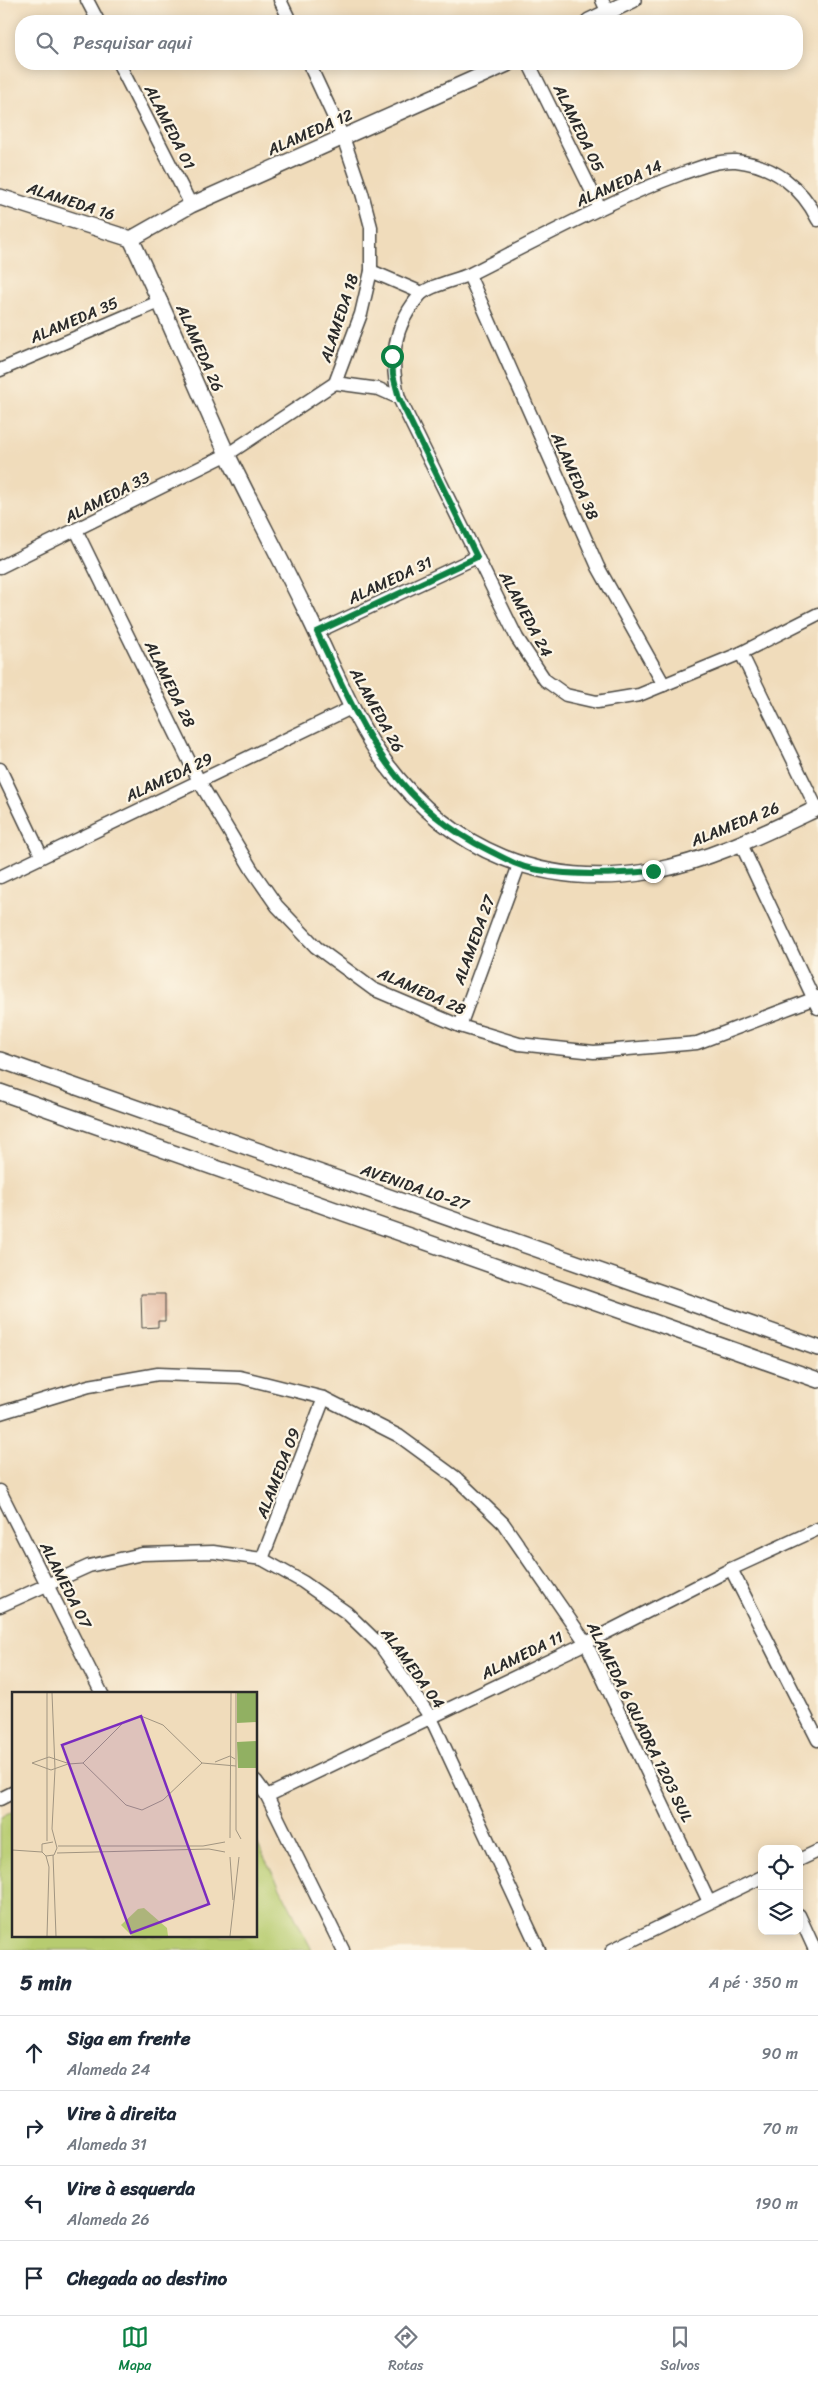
<!DOCTYPE html>
<html lang="pt">
<head>
<meta charset="utf-8">
<style>
	:root { --surface:#fff; --page:#f2f2f3; --text:#1f2937; --muted:#747a83; --line:#e0e1e3; --accent:#0b8043 }
	body { margin:0; font-family:Sriracha,sans-serif; background:var(--page); color:var(--text) }
	.controls { position:absolute; right:15px; bottom:15px; display:grid; overflow:hidden; border-radius:10px; box-shadow:0 2px 12px #0003 }
	.controls button { width:45px; height:45px; display:grid; place-items:center; padding:0; border:0; border-bottom:1px solid var(--line); background:var(--surface); color:var(--text); font:25px sans-serif }
	.stop { position:absolute; width:15px; height:15px; margin:-11px; border:4px solid #0b8043; border-radius:50%; background:#fff }
	.stop.end { background:#0b8043; border-color:#fff; box-shadow:0 1px 5px #0008 }
	.list { margin:0; padding:0; list-style:none }
	h2 { display:flex; justify-content:space-between; align-items:center; height:65px; margin:0; padding:0 20px; font-size:21px }
	h2 small { font-size:16px; font-weight:400; color:var(--muted) }
	.list li { display:grid; grid-template-columns:32px 1fr auto; gap:15px; align-items:center; box-sizing:border-box; height:75px; padding:0 20px; border-top:1px solid var(--line) }
	.list b { display:block; font-size:19px; white-space:nowrap }
	.list p { margin:0; font-size:16px; white-space:nowrap; color:var(--muted) }
	.list em { font-size:16px; font-style:normal; color:var(--muted) }
	.icon { flex:none; width:28px; height:28px; fill:none; stroke:currentColor; stroke-width:2; stroke-linecap:round; stroke-linejoin:round }
	.map { position:relative; flex:none; width:818px; height:1950px; overflow:hidden }
	.search { position:absolute; background:var(--surface); box-shadow:0 2px 12px #0003; left:15px; right:15px; top:15px; height:55px; display:flex; align-items:center; gap:12px; box-sizing:border-box; padding:0 18px; border-radius:20px; color:var(--muted); font-size:19px }
	.sheet { height:365px; background:var(--surface) }
	nav { display:flex; justify-content:space-around; align-items:center; box-sizing:border-box; height:70px; border-top:1px solid var(--line); background:var(--surface); font-size:14px; color:var(--muted) }
	nav a { display:grid; justify-items:center; gap:2px }
	nav .on { color:var(--accent) }
	.map>svg:first-child { display:block }
</style>
</head>
<body>
<div class="map">
<svg width="818" height="1950" viewBox="0 0 818 1950">
	<rect width="100%" height="100%" fill="#fcf5e5"/>
	<filter id="ink" filterUnits="userSpaceOnUse"><feTurbulence type="fractalNoise" baseFrequency=".02" numOctaves="2"/><feDisplacementMap in="SourceGraphic" scale="10" xChannelSelector="R" yChannelSelector="G"/><feConvolveMatrix kernelMatrix="1 2 1 2 8 2 1 2 1" color-interpolation-filters="sRGB"/></filter>
	<filter id="wash" filterUnits="userSpaceOnUse"><feTurbulence type="fractalNoise" baseFrequency=".0096" numOctaves="4" result="noise"/><feDisplacementMap in="SourceGraphic" scale="20" xChannelSelector="R" yChannelSelector="G"/><feGaussianBlur stdDeviation="1.12" result="paint"/><feColorMatrix in="noise" values="0 0 0 0 0 0 0 0 0 0 0 0 0 0 0 0 0 1.4 0 .05"/><feComposite in="paint" operator="in"/></filter>
	<g filter="url(#wash)">
		<rect width="100%" height="100%" fill="#f0dcbb"/>
		<polygon fill="#b7cc70" stroke="#717c4e" points="14,1812 14,1936 256,1936 256,1841 312,1950 0,1950 0,1817"/>
		<g id="blocks">
			<polygon fill="#ddaa91" points="141,1294 165,1294 165,1321 158,1321 158,1327 142,1328"/>
		</g>
	</g>
	<g filter="url(#ink)">
		<use href="#blocks" fill-opacity="0" stroke="#494641" stroke-width="1"/>
		<g fill="none" stroke-linecap="round" stroke-linejoin="round">
			<defs>
				<g id="minor">
					<polyline points="87,0 98,21"/>
					<polyline points="280,0 290,21"/>
					<polyline points="602,0 607,11"/>
					<polyline points="119,64 191,205"/>
					<polyline points="529,64 600,208"/>
					<path d="M818,220C802,187 774,165 736,161C717,160 698,168 681,174C621,196 566,225 509,254C496,261 482,268 468,275C456,280 428,286 420,295C393,326 389,360 399,398L517,638L545,680L566,695L597,702L639,695L741,653L818,614"/>
					<polyline points="371,271 422,293"/>
					<polyline points="469,275 598,567 664,685"/>
					<polyline points="0,370 161,301"/>
					<polyline points="335,383 379,389 399,398"/>
					<polyline points="76,530 199,781 252,870 277,906 316,947 373,989 460,1026 519,1044 594,1052 697,1043 818,997"/>
					<polyline points="0,567 228,454 335,383 361,314 371,271 371,227 362,193 343,137 309,64"/>
					<polyline points="317,632 477,557"/>
					<polyline points="741,653 817,809"/>
					<polyline points="0,769 41,855"/>
					<polyline points="741,844 818,1008"/>
					<polyline points="0,877 353,707"/>
					<polyline points="460,1026 519,865"/>
					<polyline points="0,1413 89,1386 158,1374 240,1377 324,1398 399,1436 455,1477 503,1523 586,1643 709,1902"/>
					<polyline points="0,1491 102,1694"/>
					<polyline points="262,1559 324,1398"/>
					<polyline points="731,1569 818,1740"/>
					<polyline points="0,1606 89,1566 142,1554 213,1552 262,1559 303,1582 347,1613 380,1645 431,1718 539,1950"/>
					<polyline points="256,1781 267,1796 343,1950"/>
					<polyline points="267,1796 586,1643 731,1569 818,1529"/>
					<polyline points="0,1799 14,1792"/>
					<polyline points="799,1860 818,1851"/>
					<polyline points="799,1915 815,1950"/>
					<polyline points="612,1950 762,1877"/>
				</g>
				<g id="tertiary">
					<polyline points="589,21 633,0"/>
					<polyline points="0,197 131,239"/>
					<path d="M131,239C165,310 194,382 227,454C252,505 279,556 304,607C329,656 353,720 386,764C452,852 544,890 653,871C711,860 765,833 818,808"/>
					<polyline points="131,239 191,205 507,64"/>
					<polyline points="0,1060 818,1348"/>
					<polyline points="0,1092 818,1380"/>
				</g>
			</defs>
			<use href="#minor" stroke="#494641" stroke-width="15"/>
			<use href="#tertiary" stroke="#494641" stroke-width="18"/>
			<use href="#minor" stroke="#fff" stroke-width="12"/>
			<use href="#tertiary" stroke="#fff" stroke-width="15"/>
		</g>
	</g>
	<g fill="none" stroke-linecap="round" stroke-linejoin="round" filter="url(#ink)">
		<path stroke="#0b8043" stroke-width="6" d="M392,356L393,375L399,398L477,557L317,632C360,723 393,805 490,851C506,859 521,868 539,870C577,876 615,874 653,871"/>
	</g>
	<g text-anchor="middle" dominant-baseline="central" stroke-width="4.5" stroke-linejoin="round" paint-order="stroke">
		<g font-size="16" fill="#2b2b2b" stroke="#fcf5e5">
			<text transform="translate(170 127) rotate(63)">ALAMEDA 01</text>
			<text transform="translate(579 128) rotate(64)">ALAMEDA 05</text>
			<text transform="translate(310 132) rotate(-24)">ALAMEDA 12</text>
			<text transform="translate(619 183) rotate(-24)">ALAMEDA 14</text>
			<text transform="translate(71 201) rotate(18)">ALAMEDA 16</text>
			<text transform="translate(339 318) rotate(-72)">ALAMEDA 18</text>
			<text transform="translate(74 320) rotate(-23)">ALAMEDA 35</text>
			<text transform="translate(200 348) rotate(66)">ALAMEDA 26</text>
			<text transform="translate(575 476) rotate(66)">ALAMEDA 38</text>
			<text transform="translate(107 497) rotate(-27)">ALAMEDA 33</text>
			<text transform="translate(390 580) rotate(-25)">ALAMEDA 31</text>
			<text transform="translate(526 614) rotate(62)">ALAMEDA 24</text>
			<text transform="translate(170 684) rotate(64)">ALAMEDA 28</text>
			<text transform="translate(377 710) rotate(61)">ALAMEDA 26</text>
			<text transform="translate(169 777) rotate(-25)">ALAMEDA 29</text>
			<text transform="translate(735 824) rotate(-22)">ALAMEDA 26</text>
			<text transform="translate(474 940) rotate(-70)">ALAMEDA 27</text>
			<text transform="translate(422 991) rotate(24)">ALAMEDA 28</text>
			<text transform="translate(415 1187) rotate(19)">AVENIDA LO-27</text>
			<text transform="translate(278 1473) rotate(-69)">ALAMEDA 09</text>
			<text transform="translate(66 1585) rotate(63)">ALAMEDA 07</text>
			<text transform="translate(522 1655) rotate(-26)">ALAMEDA 11</text>
			<text transform="translate(413 1668) rotate(54)">ALAMEDA 04</text>
			<text transform="translate(640 1722) rotate(64)">ALAMEDA 6 QUADRA 1203 SUL</text>
		</g>
	</g>
	<g transform="translate(12 1692)">
		<rect width="245" height="245" fill="#f0dcbb"/>
		<path d="M132,216L155,236L156,244H120L109,233L126,217Z" fill="#b7cc70"/>
		<path d="M225,1H245V30L225,31ZM245,49V76H226L225,50Z" fill="#91b062"/>
		<path fill="none" stroke="#a19581" stroke-width="1" d="M40,1L43,77L40,137L45,156L42,163L34,164L30,160V152L41,150M224,1V138L229,147M203,70L218,64L223,67M20,71L39,78L56,72L71,71M20,71L37,65L55,71M71,71L112,30L129,24L151,33L190,71M71,71L114,113L130,118L151,108L190,71M190,71L224,74M218,146L219,1M35,149V1M46,154H191L213,150M0,158L30,160M45,161L197,157L213,160M41,163L44,244M34,164L37,175L35,244M218,165L221,208M218,244L227,165"/>
		<path fill="#7b2cbf" fill-opacity="0.15" stroke="#7b2cbf" stroke-width="2.5" d="M129,24L197,212L119,241L50,53Z"/>
		<rect width="245" height="245" fill="none" stroke="#2b2b2b" stroke-width="2.5"/>
	</g>
</svg>
<div class="controls">
<button><svg class="icon" aria-label="locate" viewBox="0 0 24 24"><circle cx="12" cy="12" r="6"/><path d="M12 2v4M12 18v4M2 12h4M18 12h4"/></svg></button>
<button><svg class="icon" aria-label="layers" viewBox="0 0 24 24"><path d="M12 4l9 5-9 5-9-5zM3 14l9 5 9-5"/></svg></button>
</div>
<div class="stop" style="left:392px;top:356px"></div>
<div class="stop end" style="left:653px;top:871px"></div>
<div class="search"><svg class="icon" aria-label="search" viewBox="0 0 24 24"><circle cx="10" cy="10" r="6"/><path d="M15 15l6 6"/></svg>Pesquisar aqui</div>
</div>
<section class="sheet">
<h2>5 min<small>A pé · 350 m</small></h2>
<ul class="list">
<li><svg class="icon" aria-label="ahead" viewBox="0 0 24 24"><path d="M12 20V5M6 11l6-6 6 6"/></svg><div><b>Siga em frente</b><p>Alameda 24</p></div><em>90 m</em></li>
<li><svg class="icon" aria-label="right" viewBox="0 0 24 24"><path d="M7 20v-9h11M14 6l5 5-5 5"/></svg><div><b>Vire à direita</b><p>Alameda 31</p></div><em>70 m</em></li>
<li><svg class="icon" aria-label="left" viewBox="0 0 24 24"><path d="M17 20v-9H6M10 6l-5 5 5 5"/></svg><div><b>Vire à esquerda</b><p>Alameda 26</p></div><em>190 m</em></li>
<li><svg class="icon" aria-label="arrive" viewBox="0 0 24 24"><path d="M6 21V4h12l-3 4 3 4H6"/></svg><div><b>Chegada ao destino</b></div></li>
</ul>
</section>
<nav>
<a class="on"><svg class="icon" aria-label="map" viewBox="0 0 24 24"><path d="M3 6l6-2 6 2 6-2v14l-6 2-6-2-6 2zM9 4v14M15 6v14"/></svg>Mapa</a>
<a><svg class="icon" aria-label="directions" viewBox="0 0 24 24"><path d="M12 3l9 9-9 9-9-9zM9 14v-3h6M13 9l2 2-2 2"/></svg>Rotas</a>
<a><svg class="icon" aria-label="saved" viewBox="0 0 24 24"><path d="M7 4h10v16l-5-4-5 4z"/></svg>Salvos</a>
</nav>
</body>
</html>
